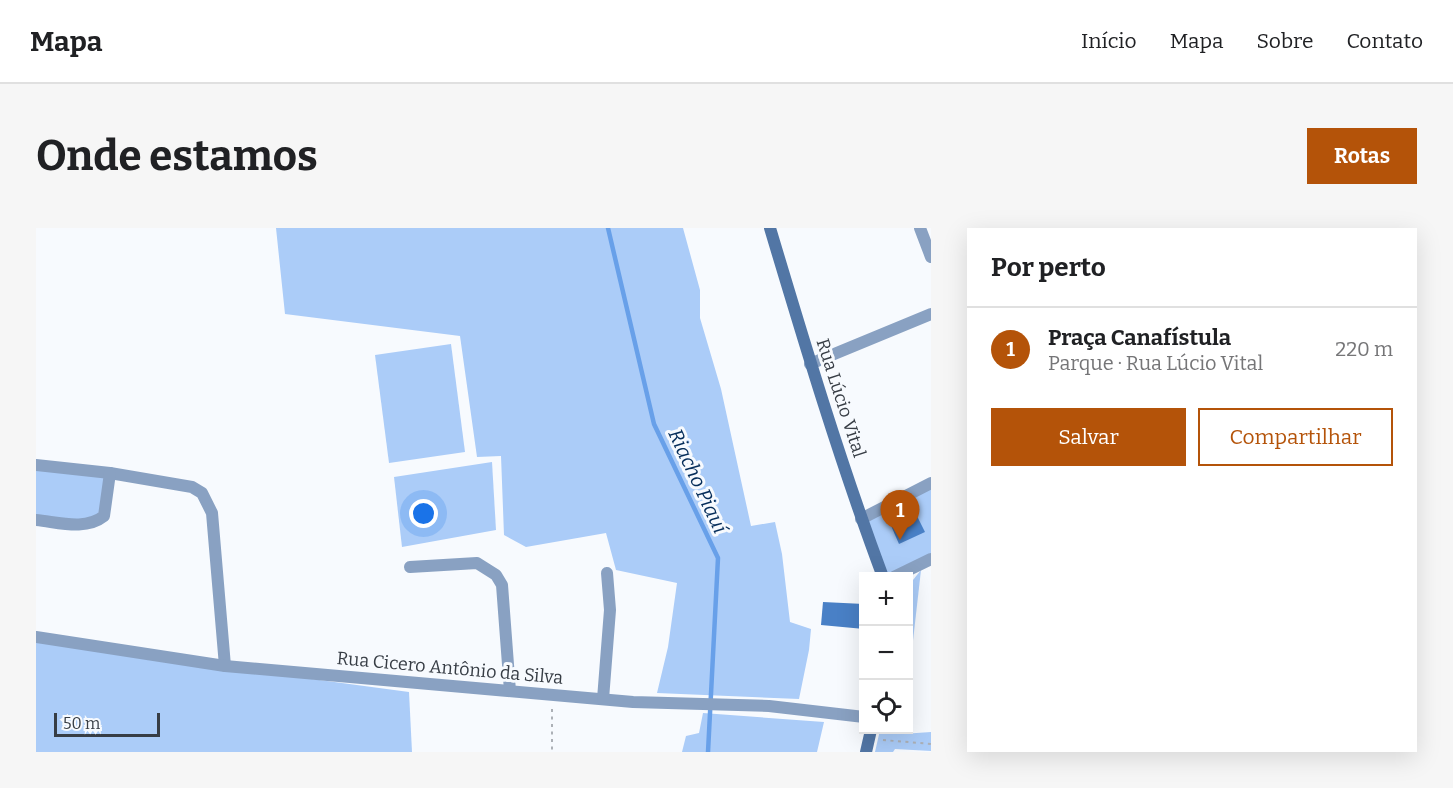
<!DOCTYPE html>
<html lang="pt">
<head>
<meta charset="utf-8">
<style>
	:root { --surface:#fff; --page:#f6f6f6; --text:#202124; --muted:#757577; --line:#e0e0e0; --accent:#b45309 }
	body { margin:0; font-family:Bitter,serif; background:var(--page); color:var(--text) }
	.controls { position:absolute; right:18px; bottom:18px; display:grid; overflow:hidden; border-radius:0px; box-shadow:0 6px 24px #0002 }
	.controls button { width:54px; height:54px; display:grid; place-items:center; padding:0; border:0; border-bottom:2px solid var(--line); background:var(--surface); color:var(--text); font:30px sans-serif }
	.scale { position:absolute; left:18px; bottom:15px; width:106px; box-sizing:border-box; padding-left:6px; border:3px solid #373d45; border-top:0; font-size:16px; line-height:21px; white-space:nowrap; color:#373d45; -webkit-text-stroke:4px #f7fafe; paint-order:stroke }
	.you { position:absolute; left:388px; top:286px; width:21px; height:21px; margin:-15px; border:4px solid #fff; border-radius:50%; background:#1a73e8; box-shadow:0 0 0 9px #1a73e833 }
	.badge { display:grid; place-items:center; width:39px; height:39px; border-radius:50%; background:var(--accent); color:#fff; font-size:20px; font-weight:700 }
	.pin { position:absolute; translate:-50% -50px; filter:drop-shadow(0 2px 3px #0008) }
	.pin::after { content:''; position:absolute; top:32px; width:21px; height:18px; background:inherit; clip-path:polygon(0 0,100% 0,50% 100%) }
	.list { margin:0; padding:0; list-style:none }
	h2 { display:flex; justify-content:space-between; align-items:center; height:78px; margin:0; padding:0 24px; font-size:26px }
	h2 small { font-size:20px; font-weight:400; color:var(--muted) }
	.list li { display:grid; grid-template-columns:39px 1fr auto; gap:18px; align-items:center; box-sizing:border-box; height:84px; padding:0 24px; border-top:2px solid var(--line) }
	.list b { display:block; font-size:22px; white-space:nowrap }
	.list p { margin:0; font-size:20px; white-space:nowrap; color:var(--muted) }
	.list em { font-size:20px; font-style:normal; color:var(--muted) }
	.actions { display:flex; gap:12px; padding:18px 24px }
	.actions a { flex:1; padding:14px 0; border:2px solid var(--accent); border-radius:0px; text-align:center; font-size:21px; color:var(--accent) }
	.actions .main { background:var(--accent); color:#fff }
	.icon { flex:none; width:33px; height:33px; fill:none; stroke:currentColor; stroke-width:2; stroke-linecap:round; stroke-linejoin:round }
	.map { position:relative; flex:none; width:895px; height:524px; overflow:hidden; border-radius:0px }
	header { display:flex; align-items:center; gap:36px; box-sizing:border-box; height:84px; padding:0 30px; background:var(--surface); border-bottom:2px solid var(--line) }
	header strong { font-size:28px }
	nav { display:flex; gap:33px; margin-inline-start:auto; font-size:21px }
	.intro { display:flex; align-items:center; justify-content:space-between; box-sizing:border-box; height:144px; padding:0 36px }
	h1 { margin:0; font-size:42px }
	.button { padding:15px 27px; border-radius:0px; background:var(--accent); color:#fff; font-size:21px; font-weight:700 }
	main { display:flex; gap:36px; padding:0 36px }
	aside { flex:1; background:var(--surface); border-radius:0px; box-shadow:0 6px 24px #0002 }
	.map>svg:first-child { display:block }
</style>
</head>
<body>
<header>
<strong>Mapa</strong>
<nav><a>Início</a><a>Mapa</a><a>Sobre</a><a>Contato</a></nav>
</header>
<div class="intro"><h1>Onde estamos</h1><a class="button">Rotas</a></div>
<main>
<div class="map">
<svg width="895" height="524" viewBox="0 0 895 524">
	<rect width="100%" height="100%" fill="#f7fafe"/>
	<g fill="#abccf8">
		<polygon points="240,0 647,0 664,62 664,90 685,161 715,298 739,294 746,326 754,394 775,401 773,422 763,471 621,465 632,419 641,355 580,342 570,305 490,319 468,307 465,228 441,229 424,108 249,86"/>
		<polygon points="415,116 429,224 353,235 339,127"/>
		<polygon points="456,234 460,302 366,319 358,249"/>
		<polygon points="0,237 74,245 60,294 0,292"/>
		<polygon points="895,255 895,333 860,348 847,348 825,291"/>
		<polygon points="885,342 873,448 873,357"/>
		<polygon points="0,414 373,464 376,524 0,524"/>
		<polygon points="667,485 788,494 781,524 646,524 650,508 663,505"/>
		<polygon points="844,502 866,502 866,506 895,504 895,523 859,521 857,524 839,524"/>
	</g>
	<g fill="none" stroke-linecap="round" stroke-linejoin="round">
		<polyline stroke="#68a0e9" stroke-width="4.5" points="572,0 618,196 682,330 672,524"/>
	</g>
	<g fill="#4980c6">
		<polygon points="878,282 889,304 863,316 853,293"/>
		<polygon points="787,374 828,376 828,401 785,397"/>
	</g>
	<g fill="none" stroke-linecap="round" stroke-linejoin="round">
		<g stroke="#acb0b6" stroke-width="2" stroke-dasharray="3 4.5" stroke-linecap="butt">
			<polyline points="516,481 516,524"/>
			<polyline points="847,512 895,516"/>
		</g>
		<g stroke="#89a1c2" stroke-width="12">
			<polyline points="774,136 895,86"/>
			<polyline points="0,237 74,245 156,259 166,265 176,285 189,438"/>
			<path d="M0,292C22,294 49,303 68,288L74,245"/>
			<polyline points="374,339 441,335 460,347 466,357 474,463"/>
			<polyline points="0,409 189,438 597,474 733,478 828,489"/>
			<polyline points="567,471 574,382 571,345"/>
		</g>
		<g stroke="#89a1c2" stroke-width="12">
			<polyline points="884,0 895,29"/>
			<polyline points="825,291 895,255"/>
			<polyline points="858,349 895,331"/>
		</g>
		<g stroke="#5276a5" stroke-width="12">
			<path d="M734,0C769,117 804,234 847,349"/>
			<polyline points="830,524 835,502"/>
		</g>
	</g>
	<g text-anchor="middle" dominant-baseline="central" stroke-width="6" stroke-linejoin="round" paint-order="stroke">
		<g font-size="18" fill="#373d45" stroke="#f7fafe">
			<text transform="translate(805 170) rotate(72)">Rua Lúcio Vital</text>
			<text transform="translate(414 440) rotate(5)">Rua Cicero Antônio da Silva</text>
		</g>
		<g font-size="20" font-style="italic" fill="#052d5a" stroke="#f7fafe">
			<text transform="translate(662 253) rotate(65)">Riacho Piauí</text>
		</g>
	</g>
</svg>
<div class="controls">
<button>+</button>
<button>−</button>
<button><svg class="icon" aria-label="locate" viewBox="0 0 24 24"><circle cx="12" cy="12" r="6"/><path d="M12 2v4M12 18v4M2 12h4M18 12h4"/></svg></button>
</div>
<div class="scale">50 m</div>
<div class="you"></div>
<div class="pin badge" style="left:864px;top:312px">1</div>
</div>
<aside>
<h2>Por perto<small></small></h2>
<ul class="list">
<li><span class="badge">1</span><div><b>Praça Canafístula</b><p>Parque · Rua Lúcio Vital</p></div><em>220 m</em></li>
</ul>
<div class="actions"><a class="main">Salvar</a><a>Compartilhar</a></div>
</aside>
</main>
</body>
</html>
